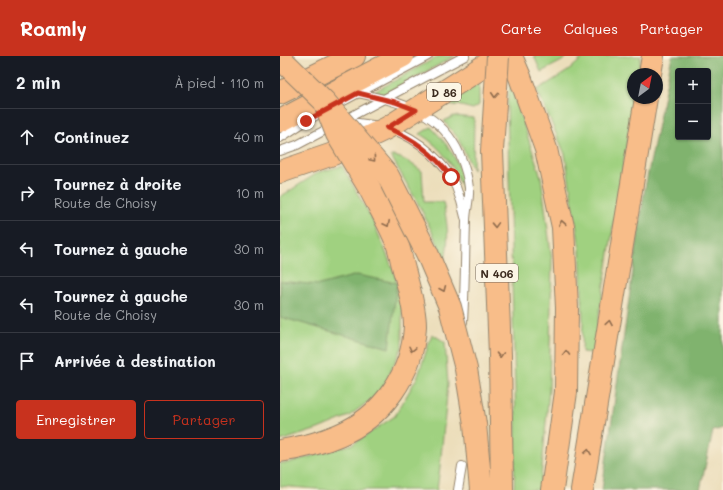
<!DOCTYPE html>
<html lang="fr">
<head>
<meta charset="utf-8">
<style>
	:root { --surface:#171b24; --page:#242831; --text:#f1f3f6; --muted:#9ea1a6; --line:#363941; --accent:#c8321e }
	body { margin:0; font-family:Mali,sans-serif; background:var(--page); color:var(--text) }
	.controls { position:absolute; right:12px; top:12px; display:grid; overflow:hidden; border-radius:4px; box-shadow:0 1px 3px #0004 }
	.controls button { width:36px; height:36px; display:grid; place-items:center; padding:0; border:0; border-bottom:1px solid var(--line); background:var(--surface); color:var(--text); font:20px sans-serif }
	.compass { position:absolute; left:347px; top:12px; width:36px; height:36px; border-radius:50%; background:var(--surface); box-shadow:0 1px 3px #0004; rotate:32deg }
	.stop { position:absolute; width:12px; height:12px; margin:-9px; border:3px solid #c8321e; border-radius:50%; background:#fff }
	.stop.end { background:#c8321e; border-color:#fff; box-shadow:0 1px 4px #0008 }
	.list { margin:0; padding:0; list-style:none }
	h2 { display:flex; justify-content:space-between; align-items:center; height:52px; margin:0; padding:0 16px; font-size:17px }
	h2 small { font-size:13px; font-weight:400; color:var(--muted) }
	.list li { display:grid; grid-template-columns:26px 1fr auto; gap:12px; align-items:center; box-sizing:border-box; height:56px; padding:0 16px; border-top:1px solid var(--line) }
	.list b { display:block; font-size:15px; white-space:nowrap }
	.list p { margin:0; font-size:13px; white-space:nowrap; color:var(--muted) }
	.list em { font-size:13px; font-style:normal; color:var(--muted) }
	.actions { display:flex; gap:8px; padding:12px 16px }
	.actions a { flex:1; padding:9px 0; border:1px solid var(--accent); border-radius:4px; text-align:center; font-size:14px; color:var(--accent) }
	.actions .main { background:var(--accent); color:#fff }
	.icon { flex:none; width:22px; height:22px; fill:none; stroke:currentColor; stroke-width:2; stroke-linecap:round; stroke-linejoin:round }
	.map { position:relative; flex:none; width:443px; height:434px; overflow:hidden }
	header { display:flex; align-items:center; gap:24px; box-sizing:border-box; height:56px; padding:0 20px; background:var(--accent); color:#fff }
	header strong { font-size:19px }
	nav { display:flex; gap:22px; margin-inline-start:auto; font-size:14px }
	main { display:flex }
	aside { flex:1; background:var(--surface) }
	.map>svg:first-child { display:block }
</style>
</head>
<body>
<header>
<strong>Roamly</strong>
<nav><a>Carte</a><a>Calques</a><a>Partager</a></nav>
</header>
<main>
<aside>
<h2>2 min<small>À pied · 110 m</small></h2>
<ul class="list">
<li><svg class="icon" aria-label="ahead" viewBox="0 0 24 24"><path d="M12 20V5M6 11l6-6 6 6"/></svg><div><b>Continuez</b></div><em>40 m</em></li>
<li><svg class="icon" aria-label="right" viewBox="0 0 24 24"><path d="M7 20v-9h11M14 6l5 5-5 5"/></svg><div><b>Tournez à droite</b><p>Route de Choisy</p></div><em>10 m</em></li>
<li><svg class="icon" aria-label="left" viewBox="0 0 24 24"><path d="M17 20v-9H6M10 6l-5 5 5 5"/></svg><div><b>Tournez à gauche</b></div><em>30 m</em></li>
<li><svg class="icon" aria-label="left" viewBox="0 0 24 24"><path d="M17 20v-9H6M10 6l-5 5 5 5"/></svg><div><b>Tournez à gauche</b><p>Route de Choisy</p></div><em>30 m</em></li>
<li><svg class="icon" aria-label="arrive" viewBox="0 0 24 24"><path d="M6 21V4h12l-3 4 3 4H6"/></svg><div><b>Arrivée à destination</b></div></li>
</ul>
<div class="actions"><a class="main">Enregistrer</a><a>Partager</a></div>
</aside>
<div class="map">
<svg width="443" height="434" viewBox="0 0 443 434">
	<rect width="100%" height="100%" fill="#fcf5e5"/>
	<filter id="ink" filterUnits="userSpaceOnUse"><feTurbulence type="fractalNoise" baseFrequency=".025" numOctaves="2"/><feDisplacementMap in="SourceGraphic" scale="8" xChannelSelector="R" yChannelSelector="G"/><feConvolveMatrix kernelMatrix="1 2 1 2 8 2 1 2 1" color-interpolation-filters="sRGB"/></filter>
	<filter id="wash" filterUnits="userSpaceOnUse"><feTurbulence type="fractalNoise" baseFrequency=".012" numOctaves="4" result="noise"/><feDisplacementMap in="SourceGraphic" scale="16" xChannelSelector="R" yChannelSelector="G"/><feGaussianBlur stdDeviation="0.9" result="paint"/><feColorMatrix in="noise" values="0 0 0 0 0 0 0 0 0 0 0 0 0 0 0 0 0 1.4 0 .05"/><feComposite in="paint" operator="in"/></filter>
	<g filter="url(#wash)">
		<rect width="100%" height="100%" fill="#ecdebb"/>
		<g fill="#a0d180" stroke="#6e7e4f">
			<polygon points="159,0 175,0 105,38 94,36"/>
			<polygon points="254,0 288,0 282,5 261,16"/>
			<polygon points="305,0 361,0 358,18 353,18 353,42 354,42 313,297 302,296 303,263 300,193 285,98 257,34 288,15"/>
			<polygon points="199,27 199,49 193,53 177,49 172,50 170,46"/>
			<polygon points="230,27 261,121 272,205 269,333 260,434 234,434 236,367 227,49"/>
			<polygon points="174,60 194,62 193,114 178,82 164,65"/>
			<path d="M151,71C172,93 180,106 185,135L183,136C176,112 162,91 140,78Z"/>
			<path d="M111,100C122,100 133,109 142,115L144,146H163C167,165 170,184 165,203L141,153Z"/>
			<polygon points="62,110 93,165 114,216 122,247 122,291 101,336 69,360 38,373 0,385 0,141 39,116"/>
			<polygon points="152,278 165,286 168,328 160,411 157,434 48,434 0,430 0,407 8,407 73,388 115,360 138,320"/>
		</g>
		<g fill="#80b36e" stroke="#5e6e46" fill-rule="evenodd">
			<path d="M392,0H443V372L433,375L420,434H322L364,137ZM398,15H428V81H398Z"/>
			<polygon points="77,219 117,227 109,292 0,261 0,225 39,229"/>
		</g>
	</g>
	<g filter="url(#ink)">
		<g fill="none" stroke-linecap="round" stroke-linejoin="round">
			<defs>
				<g id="lane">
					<path d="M78,37C122,47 160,54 180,99C184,109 188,121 189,132C190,143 186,154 186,165C185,199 185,232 183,266"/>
					<polyline points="68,67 78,67 100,70"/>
					<path d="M111,73C139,83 164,105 176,131C180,141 183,151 185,161"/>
					<polyline points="0,82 26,65 148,0"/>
					<polyline points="0,95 17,89 185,0"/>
					<polyline points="178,434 182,410"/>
				</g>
				<g id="primary">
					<polyline points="0,65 123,0"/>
					<polyline points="0,116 53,98 107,72 220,0"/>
					<path d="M0,395C19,392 41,387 59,379C102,361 133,318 135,270C135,252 129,234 125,217C122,208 121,199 118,190C111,170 99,151 90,133"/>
				</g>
				<g id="highway">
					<polyline points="231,0 240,21 266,93 283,171 287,252 286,336 272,434"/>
					<polyline points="370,18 373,0"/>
					<polyline points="0,37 74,0"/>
					<polyline points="302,434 366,42"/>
				</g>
			</defs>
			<use href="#lane" stroke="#94846c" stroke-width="10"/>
			<use href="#primary" stroke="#94846c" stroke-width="24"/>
			<use href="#highway" stroke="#94846c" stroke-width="24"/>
			<use href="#lane" stroke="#fff" stroke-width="8"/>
			<use href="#primary" stroke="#f8bd89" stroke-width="22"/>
			<use href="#highway" stroke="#f8bd89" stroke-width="22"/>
			<defs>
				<polyline id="primary-bridge" points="46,50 57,78 90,133"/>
				<g id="highway-bridge">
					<polyline points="218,0 212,95 220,299 222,434"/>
					<polyline points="0,2 44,45 108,120 147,197 170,251 186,313 195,368 201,434"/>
				</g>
			</defs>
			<use href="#primary-bridge" stroke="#94846c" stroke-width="24" stroke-linecap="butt"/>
			<use href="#highway-bridge" stroke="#94846c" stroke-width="24" stroke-linecap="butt"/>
			<use href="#primary-bridge" stroke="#f8bd89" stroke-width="22"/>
			<use href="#highway-bridge" stroke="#f8bd89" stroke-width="22"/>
		</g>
		<defs><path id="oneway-chevron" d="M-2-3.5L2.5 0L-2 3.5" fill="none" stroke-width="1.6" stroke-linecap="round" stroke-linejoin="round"/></defs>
		<g stroke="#906c4e">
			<use href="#oneway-chevron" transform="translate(215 39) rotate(94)"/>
			<use href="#oneway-chevron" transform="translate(93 103) rotate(50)"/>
			<use href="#oneway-chevron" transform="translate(282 167) rotate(-100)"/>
			<use href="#oneway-chevron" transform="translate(107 168) rotate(64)"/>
			<use href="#oneway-chevron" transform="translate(215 169) rotate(88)"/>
			<use href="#oneway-chevron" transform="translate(163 233) rotate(67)"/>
			<use href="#oneway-chevron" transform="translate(329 267) rotate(-81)"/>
			<use href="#oneway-chevron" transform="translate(132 293) rotate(103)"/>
			<use href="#oneway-chevron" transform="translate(286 297) rotate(-89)"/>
			<use href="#oneway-chevron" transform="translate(220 299) rotate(88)"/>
			<use href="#oneway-chevron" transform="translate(308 396) rotate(-81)"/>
		</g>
	</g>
	<g fill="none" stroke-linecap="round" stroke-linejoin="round" filter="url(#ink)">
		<path stroke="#c8321e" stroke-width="5" d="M26,65L78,37L115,46L136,54L107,72C134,82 154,98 171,121"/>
	</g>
	<g text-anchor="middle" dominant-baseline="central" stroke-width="3" stroke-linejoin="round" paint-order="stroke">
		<g fill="#fcf5e5" stroke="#75675a" stroke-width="1">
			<rect x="147" y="27" width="34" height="18" rx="3"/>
			<rect x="196" y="208" width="42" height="18" rx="3"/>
		</g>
		<g font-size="11" font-weight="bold" fill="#3b2a1e">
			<text x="164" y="36">D 86</text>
			<text x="217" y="217">N 406</text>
		</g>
	</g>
</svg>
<div class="controls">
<button>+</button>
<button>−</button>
</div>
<svg class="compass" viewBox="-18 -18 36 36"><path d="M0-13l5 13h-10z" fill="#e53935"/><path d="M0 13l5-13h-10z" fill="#9ea1a6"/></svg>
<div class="stop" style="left:171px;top:121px"></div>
<div class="stop end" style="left:26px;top:65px"></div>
</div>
</main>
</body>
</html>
